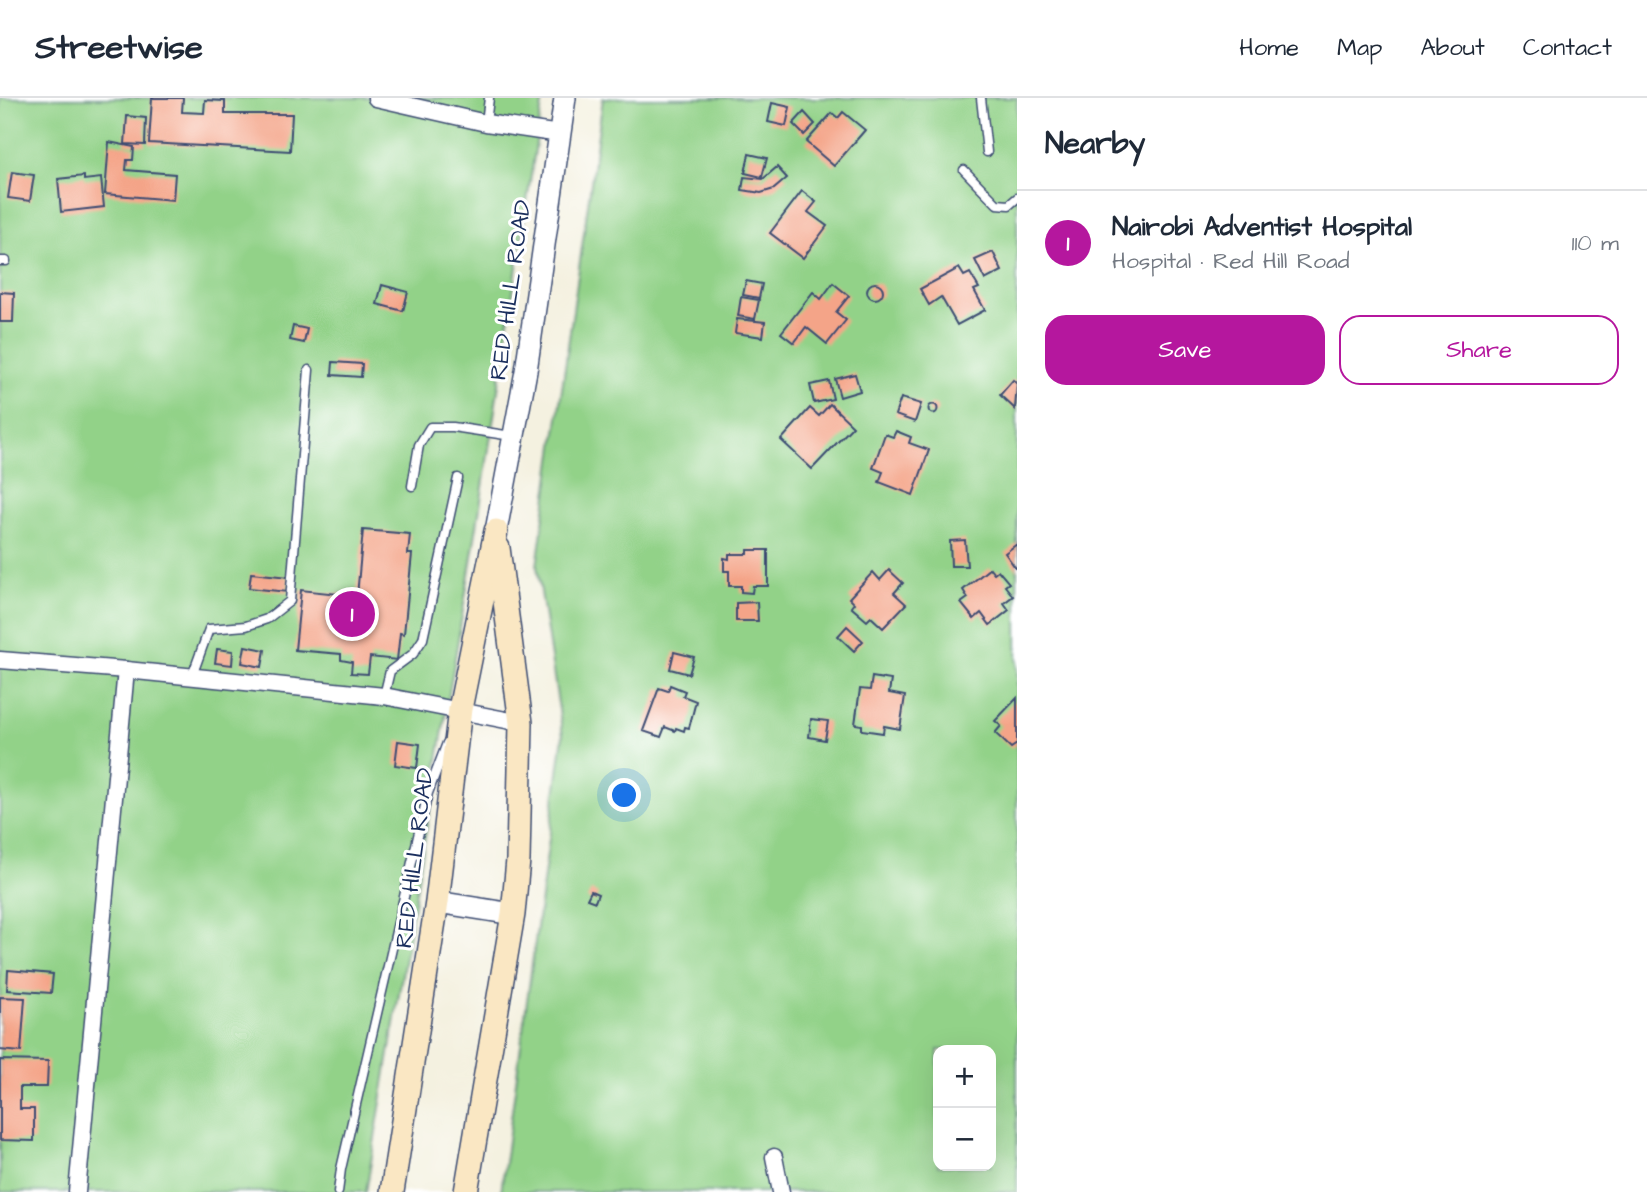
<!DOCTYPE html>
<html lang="en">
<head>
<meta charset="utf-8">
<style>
	:root { --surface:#fff; --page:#f6f6f7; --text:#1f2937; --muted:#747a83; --line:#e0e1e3; --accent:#b5179e }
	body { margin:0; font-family:"Architects Daughter",sans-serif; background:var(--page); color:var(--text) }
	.controls { position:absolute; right:21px; bottom:21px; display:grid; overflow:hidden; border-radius:14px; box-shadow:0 7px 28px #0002 }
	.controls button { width:63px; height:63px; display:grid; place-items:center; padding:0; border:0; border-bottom:2px solid var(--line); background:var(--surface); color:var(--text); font:35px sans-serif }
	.you { position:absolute; left:625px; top:698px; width:24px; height:24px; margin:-18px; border:5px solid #fff; border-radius:50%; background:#1a73e8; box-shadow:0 0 0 10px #1a73e833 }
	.badge { display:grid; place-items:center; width:46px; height:46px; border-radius:50%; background:var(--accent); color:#fff; font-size:23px; font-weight:700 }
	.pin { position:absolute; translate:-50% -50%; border:4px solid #fff; box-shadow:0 2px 7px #0006 }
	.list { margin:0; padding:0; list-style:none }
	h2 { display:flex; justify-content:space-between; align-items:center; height:91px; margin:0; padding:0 28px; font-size:30px }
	h2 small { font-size:23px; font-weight:400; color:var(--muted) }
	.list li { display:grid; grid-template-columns:46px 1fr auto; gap:21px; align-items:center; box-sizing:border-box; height:105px; padding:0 28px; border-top:2px solid var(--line) }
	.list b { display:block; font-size:26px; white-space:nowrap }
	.list p { margin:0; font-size:23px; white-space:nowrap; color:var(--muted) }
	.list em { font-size:23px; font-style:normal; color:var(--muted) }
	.actions { display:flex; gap:14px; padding:21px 28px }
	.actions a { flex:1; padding:16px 0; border:2px solid var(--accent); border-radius:21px; text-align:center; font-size:24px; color:var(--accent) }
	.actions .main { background:var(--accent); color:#fff }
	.map { position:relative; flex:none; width:1017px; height:1094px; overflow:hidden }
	header { display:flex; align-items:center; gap:42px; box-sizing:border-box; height:98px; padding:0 35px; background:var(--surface); border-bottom:2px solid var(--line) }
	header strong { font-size:33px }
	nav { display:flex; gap:38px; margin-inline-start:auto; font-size:24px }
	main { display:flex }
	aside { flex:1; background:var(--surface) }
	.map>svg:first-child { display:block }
</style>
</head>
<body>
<header>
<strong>Streetwise</strong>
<nav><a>Home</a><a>Map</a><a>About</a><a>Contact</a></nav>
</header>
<main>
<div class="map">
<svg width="1017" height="1094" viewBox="0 0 1017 1094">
	<rect width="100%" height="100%" fill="#fff"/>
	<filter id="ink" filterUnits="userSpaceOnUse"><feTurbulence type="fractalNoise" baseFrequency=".0143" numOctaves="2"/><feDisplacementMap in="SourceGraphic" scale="14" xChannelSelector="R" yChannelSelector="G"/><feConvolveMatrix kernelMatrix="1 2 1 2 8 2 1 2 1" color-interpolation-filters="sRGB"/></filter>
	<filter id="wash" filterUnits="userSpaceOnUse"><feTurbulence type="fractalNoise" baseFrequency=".00686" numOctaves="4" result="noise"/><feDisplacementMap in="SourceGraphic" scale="28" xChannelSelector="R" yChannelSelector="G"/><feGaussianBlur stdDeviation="1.57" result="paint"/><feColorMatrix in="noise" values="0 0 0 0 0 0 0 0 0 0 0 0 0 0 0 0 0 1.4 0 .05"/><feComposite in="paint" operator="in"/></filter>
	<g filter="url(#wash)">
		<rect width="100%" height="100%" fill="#f4f1e0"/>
		<g fill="#92d288" stroke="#568073" stroke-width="2" fill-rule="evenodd">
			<polygon points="0,0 543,0 477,428 366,1094 0,1094"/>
			<path d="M603,0H1017V1094H501L563,638L537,468ZM938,952H991V1068H938Z"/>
		</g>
		<g id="blocks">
			<g fill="#f4a488">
				<polygon points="152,0 183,0 182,14 204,15 205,2 225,3 225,16 292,16 290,53 149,45"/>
				<polygon points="772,5 790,9 786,28 768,24"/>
				<polygon points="804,14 815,26 804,37 793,26"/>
				<polygon points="843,14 865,32 834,68 806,44 832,15 838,20"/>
				<polygon points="127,18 146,20 145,47 125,46"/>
				<polygon points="109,44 134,49 133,62 127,62 126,72 175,76 173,102 105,96"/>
				<polygon points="749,56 767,60 762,79 745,75"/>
				<polygon points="777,69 787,80 774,91 761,95 742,92 744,79 763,81"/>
				<polygon points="12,74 34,77 30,103 8,100"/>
				<polygon points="84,78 84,82 101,80 104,109 61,114 58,81"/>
				<polygon points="802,93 816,104 808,114 827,128 803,160 770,135"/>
				<polygon points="993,154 1002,173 985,182 975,162"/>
				<polygon points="959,170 964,178 970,175 979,190 974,192 985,212 957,227 941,199 929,207 920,191"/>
				<polygon points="746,183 762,186 759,200 743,197"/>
				<polygon points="833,185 849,198 836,214 846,222 827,246 806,229 794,245 781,235 813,194 821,201"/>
				<circle cx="875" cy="193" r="8"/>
				<polygon points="382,187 408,194 403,213 377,206"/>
				<polygon points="0,194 14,195 13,224 0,224"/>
				<polygon points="741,199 759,202 755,221 738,218"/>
				<polygon points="737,221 765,224 763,239 735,235"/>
				<polygon points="293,228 307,231 304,245 290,242"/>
				<polygon points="333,264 362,266 361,279 332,277"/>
				<polygon points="855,276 860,293 840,299 835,281"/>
				<polygon points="1013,282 1017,286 1015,311 1000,297"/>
				<polygon points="829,283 833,301 814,305 810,287"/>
				<polygon points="901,300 921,306 915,324 895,317"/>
				<polygon points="830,306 853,328 812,371 781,342 810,310 819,318"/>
				<circle cx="933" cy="311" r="4.5"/>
				<polygon points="896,333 911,339 909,345 929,352 913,397 879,384 883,374 873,370 885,336 893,339"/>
				<polygon points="363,432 410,436 408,456 412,456 404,536 400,535 397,562 370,559 368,576 351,575 352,564 341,562 341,556 295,552 301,492 357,498"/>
				<polygon points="965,442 967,468 951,468 950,443"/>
				<polygon points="1017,446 1017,472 1005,455"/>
				<polygon points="748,452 768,452 768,488 753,488 752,495 741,494 741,488 729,488 729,473 724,473 724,460 729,461 729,456 748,456"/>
				<polygon points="990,470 994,475 998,472 1009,485 1005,488 1013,498 1004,505 1009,512 990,527 981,515 974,521 961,505 968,500 963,492"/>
				<polygon points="889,472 903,485 894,495 906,506 883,530 871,519 867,523 851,509 854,505 849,500 873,474 880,482"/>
				<polygon points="251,475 289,479 288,494 249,490"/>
				<polygon points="757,504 758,523 736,523 736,505"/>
				<polygon points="847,528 863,543 854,553 838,538"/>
				<polygon points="245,548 265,552 262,569 242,565"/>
				<polygon points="217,551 233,553 232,567 215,565"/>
				<polygon points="674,554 694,559 689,576 670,571"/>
				<polygon points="872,579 891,582 889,595 905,598 900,631 884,628 883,635 862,632 862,627 855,626 860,591 870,592"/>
				<polygon points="670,587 685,593 683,598 696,603 689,630 685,629 684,633 676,630 675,633 665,629 661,639 643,633 659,590 668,593"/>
				<polygon points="1017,600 1017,646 1011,650 995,635 1001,628 995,623"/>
				<polygon points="811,621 828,623 825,642 809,639"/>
				<polygon points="398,643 420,646 417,670 395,667"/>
				<polygon points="591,793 598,796 595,804 587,801"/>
				<polygon points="8,872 53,876 51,895 7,892"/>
				<polygon points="0,899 25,900 21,954 0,952"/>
				<polygon points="0,962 48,963 47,989 20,989 20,1011 34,1011 34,1043 0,1042"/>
			</g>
		</g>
	</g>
	<g filter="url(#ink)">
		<use href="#blocks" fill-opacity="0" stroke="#3c4c72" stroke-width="2"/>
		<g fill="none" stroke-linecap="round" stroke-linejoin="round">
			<defs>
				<g id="service">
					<polyline points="981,0 987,54"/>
					<polyline points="486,25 489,0"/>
					<polyline points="964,72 997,106 1009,107 1017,100"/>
					<polyline points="0,163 6,163"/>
					<polyline points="412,388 419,347 430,329 453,329 512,338"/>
					<polyline points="192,578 209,531 246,528 267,521 290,503 309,272"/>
					<polyline points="384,598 390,573 413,556 423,541 458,380"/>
					<polyline points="338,1094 341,1071 428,695 447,645"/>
				</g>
				<g id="minor">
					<polyline points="376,0 486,25 560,36"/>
					<polyline points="0,562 126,572"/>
					<polyline points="774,1059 781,1094"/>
					<polyline points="77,1094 126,572 384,598 521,625"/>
				</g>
				<g id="tertiary">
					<polyline points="496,433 526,273 565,0"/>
					<polyline points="437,804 513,816"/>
				</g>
				<g id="secondary">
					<polyline points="392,1094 437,804 460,611 496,433"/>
					<polyline points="466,1094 513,816 518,762 521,625 498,450"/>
				</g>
			</defs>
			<use href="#service" stroke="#3c4c72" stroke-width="11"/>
			<use href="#minor" stroke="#3c4c72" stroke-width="19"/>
			<use href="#tertiary" stroke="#3c4c72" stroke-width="24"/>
			<use href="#secondary" stroke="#3c4c72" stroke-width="26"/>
			<use href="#service" stroke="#fff" stroke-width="8"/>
			<use href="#minor" stroke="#fff" stroke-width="16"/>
			<use href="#tertiary" stroke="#fff" stroke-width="21"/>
			<use href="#secondary" stroke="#fae7c3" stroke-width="23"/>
		</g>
	</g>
	<g text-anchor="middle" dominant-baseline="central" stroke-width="6" stroke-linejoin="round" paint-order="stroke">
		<g font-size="24" fill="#1b2f5e" stroke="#fff">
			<text transform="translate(511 192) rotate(-82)">RED HILL ROAD</text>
			<text transform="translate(415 760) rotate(-83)">RED HILL ROAD</text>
		</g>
	</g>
</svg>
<div class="controls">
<button>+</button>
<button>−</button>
</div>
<div class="you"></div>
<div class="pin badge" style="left:352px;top:516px">1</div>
</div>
<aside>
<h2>Nearby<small></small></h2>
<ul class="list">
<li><span class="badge">1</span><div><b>Nairobi Adventist Hospital</b><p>Hospital · Red Hill Road</p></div><em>110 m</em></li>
</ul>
<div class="actions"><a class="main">Save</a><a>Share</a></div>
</aside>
</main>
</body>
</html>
